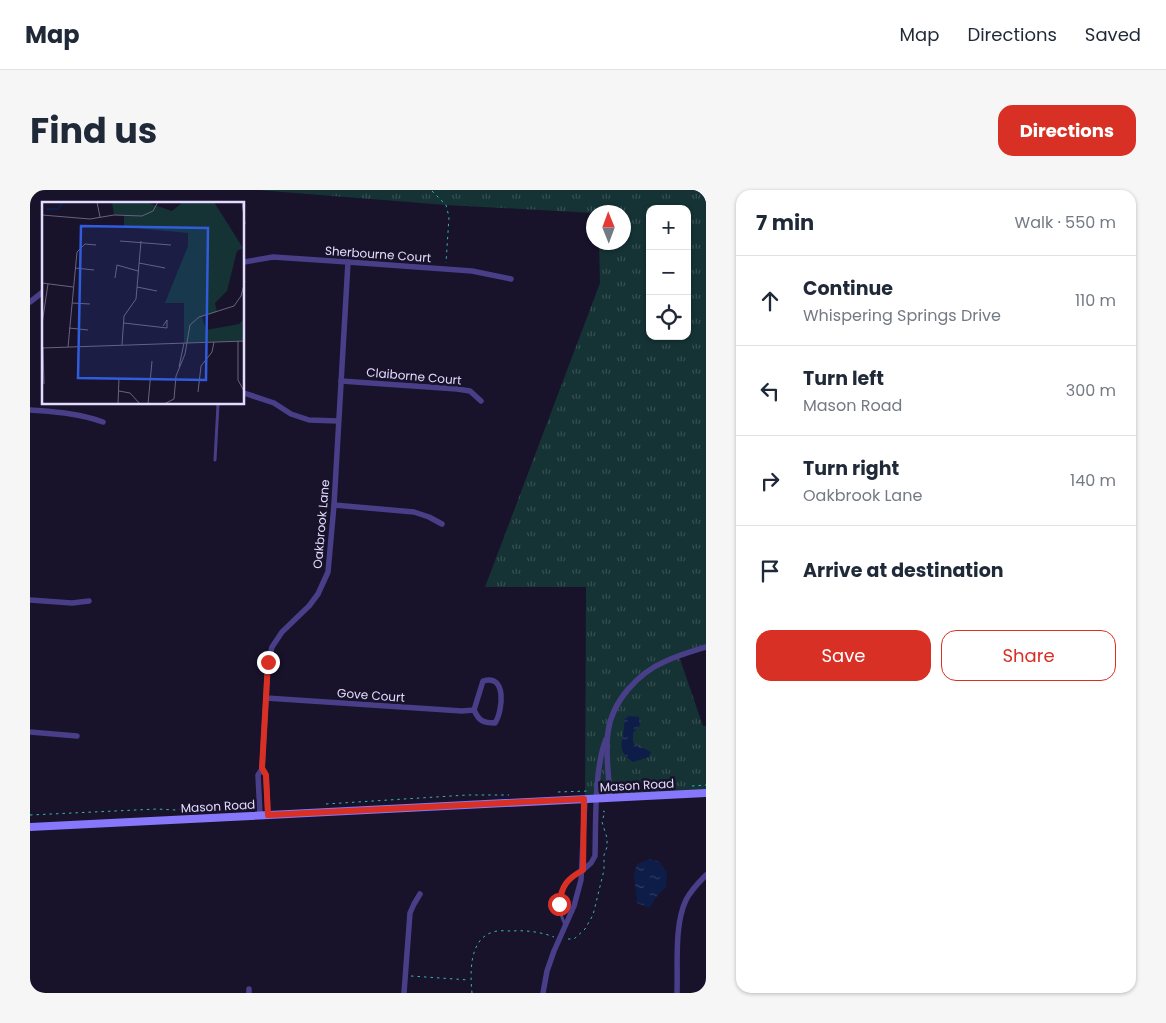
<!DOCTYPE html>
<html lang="en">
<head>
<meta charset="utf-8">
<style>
	:root { --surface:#fff; --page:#f6f6f7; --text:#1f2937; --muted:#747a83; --line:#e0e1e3; --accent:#d93025 }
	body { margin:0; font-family:Poppins,sans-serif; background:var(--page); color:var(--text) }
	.controls { position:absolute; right:15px; top:15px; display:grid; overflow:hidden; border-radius:10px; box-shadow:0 1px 4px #0004 }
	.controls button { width:45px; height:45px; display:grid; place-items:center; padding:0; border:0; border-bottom:1px solid var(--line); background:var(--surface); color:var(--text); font:25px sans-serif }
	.compass { position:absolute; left:556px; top:15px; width:45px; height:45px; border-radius:50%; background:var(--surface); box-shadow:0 1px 4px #0004; rotate:359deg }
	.stop { position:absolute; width:15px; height:15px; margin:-11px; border:4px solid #d93025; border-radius:50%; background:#fff }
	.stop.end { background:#d93025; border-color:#fff; box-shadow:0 1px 5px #0008 }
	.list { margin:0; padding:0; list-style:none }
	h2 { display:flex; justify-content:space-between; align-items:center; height:65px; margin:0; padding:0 20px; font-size:21px }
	h2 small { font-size:16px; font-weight:400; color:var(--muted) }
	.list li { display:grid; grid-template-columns:32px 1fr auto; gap:15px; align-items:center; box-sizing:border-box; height:90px; padding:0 20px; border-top:1px solid var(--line) }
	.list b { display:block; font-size:19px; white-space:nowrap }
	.list p { margin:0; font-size:16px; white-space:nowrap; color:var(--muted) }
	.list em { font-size:16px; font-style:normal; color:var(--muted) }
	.actions { display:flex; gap:10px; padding:15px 20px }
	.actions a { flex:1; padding:11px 0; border:1px solid var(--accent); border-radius:15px; text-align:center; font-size:18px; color:var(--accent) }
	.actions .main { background:var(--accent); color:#fff }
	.icon { flex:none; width:28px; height:28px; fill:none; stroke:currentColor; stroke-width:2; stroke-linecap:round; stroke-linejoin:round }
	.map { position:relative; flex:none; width:676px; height:803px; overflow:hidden; border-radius:15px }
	header { display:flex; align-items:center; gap:30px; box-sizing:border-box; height:70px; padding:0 25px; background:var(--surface); border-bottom:1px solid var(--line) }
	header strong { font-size:24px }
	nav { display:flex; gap:28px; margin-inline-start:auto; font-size:18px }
	.intro { display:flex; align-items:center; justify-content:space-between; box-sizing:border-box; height:120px; padding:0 30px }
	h1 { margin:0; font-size:35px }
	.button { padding:12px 22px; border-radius:15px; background:var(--accent); color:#fff; font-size:18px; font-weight:700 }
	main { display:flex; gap:30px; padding:0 30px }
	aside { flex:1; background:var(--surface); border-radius:15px; box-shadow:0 1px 4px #0004 }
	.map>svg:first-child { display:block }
</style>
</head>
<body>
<header>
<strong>Map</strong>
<nav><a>Map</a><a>Directions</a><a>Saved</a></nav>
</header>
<div class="intro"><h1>Find us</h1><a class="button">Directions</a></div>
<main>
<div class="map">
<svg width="676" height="803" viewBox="0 0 676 803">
	<defs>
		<pattern id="grass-tufts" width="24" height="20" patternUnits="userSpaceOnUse" patternTransform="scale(1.25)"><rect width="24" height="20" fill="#153234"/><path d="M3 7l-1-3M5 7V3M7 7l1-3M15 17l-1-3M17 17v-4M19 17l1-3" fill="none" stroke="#374f52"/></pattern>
		<pattern id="water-ripples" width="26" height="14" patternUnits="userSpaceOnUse" patternTransform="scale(1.25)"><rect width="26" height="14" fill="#0d1d48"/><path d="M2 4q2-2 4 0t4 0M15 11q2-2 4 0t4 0" fill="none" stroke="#303d63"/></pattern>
	</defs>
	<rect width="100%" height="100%" fill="#18122a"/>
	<path fill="url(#grass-tufts)" fill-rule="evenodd" d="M227,0H676V457L649,466L673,536H676V603L555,609L556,397H455L570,93L569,53L594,52V22L563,23L416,15ZM620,19H657V146H620Z"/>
	<g fill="url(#water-ripples)">
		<path d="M599,526L609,527L610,535L603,543V553L621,562L619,567L603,572C583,559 596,549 594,530Z"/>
		<polygon points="619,669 630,672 637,683 636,697 626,707 620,718 607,713 604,685 607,674"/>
	</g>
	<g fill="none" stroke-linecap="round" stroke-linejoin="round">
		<g stroke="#35b5b9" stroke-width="1" stroke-dasharray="2.5 4" stroke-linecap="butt">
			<polyline points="402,1 416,15 419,27 416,73"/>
			<polyline points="662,596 676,595"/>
			<polyline points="528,602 559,601"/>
			<polyline points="296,614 437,605 479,605"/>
			<polyline points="206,619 222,617"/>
			<polyline points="0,625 127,619 145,620 174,614 186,619 202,619"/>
			<polyline points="573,628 575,622 573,621"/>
			<polyline points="538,749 544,749 555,739 563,725 574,680 574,665 577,657 577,648 572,632"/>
			<polyline points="381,786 439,790"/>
			<path d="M442,803C440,783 439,749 463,742C468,740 476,741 482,741C496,740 511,742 524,747"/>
		</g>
		<g stroke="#483f88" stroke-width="3">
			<polyline points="185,270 188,214"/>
			<path d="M535,735C525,713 528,694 550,681"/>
		</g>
		<g stroke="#483f88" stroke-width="5.5">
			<polyline points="214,72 243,67 318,72 442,81 481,89"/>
			<polyline points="0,112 14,101"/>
			<polyline points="311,191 427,199 440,201 451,211"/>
			<polyline points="214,203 244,213 261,224 279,230 308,231"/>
			<path d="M0,220C25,222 49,223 73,232"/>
			<polyline points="304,315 384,322 399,327 412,334"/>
			<polyline points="0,410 42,413 59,411"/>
			<path d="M236,508L432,521L444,520C449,531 453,533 465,533C473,521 477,483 453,491L444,520"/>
			<polyline points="0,542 47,546"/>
			<polyline points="232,579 236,585 238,625"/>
			<path d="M580,608C579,586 575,563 578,542C582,511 608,483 636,471C649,465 663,461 676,457"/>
			<polyline points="230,625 228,585 232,579 238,472 242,457 252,442 279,416 288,404 298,382 304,315 318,72"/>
			<path d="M553,680L561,673L565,666C566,632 564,579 576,549"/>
			<polyline points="219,803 219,799"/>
			<polyline points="374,803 380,723 384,714 390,704"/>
			<polyline points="513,803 517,781 524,761 544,716 551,690 555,609"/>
			<path d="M647,803C648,775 644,735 656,710C661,700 668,693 676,685"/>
		</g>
		<polyline stroke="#8677fb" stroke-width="8" points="0,637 676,603"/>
	</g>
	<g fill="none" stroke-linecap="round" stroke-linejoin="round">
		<path stroke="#d93025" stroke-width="6" d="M238,472L232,578L236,585L238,625L554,609L553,680C537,689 532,695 529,714"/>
	</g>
	<g text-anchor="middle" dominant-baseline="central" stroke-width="5" stroke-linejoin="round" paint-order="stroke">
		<g font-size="12" fill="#e3dcfe" stroke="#18122a">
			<text transform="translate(348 64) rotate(4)">Sherbourne Court</text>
			<text transform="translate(384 186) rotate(5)">Claiborne Court</text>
			<text transform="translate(291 334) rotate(-85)">Oakbrook Lane</text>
			<text transform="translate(341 505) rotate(4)">Gove Court</text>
			<text transform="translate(607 595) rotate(-3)">Mason Road</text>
			<text transform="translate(188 616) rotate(-3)">Mason Road</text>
		</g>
	</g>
	<g transform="translate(12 12)">
		<rect width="202" height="202" fill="#18122a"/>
		<path d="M70,0H104L130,9L141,0H172L201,46L195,49L185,89L173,101L175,110L160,115L164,128L197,122L202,117V139L142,141V101H123L146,44V31L82,25V13H72Z" fill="#153234"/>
		<path fill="none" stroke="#0d1d48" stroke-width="2.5" d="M4,7H16L21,0"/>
		<path fill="none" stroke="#69637f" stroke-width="1" d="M55,0L58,15M200,0L203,22M0,13L48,17L72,13L100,14L111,9L116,0M78,39L129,43M97,61L123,66M33,66L52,68M73,76L75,63L96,69M0,81L31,85M95,85L115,89M30,101L48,102M82,121L125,126V118L121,124M0,122L6,82M27,126L46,128M196,139V178L203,191M80,143L82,114L94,97L99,39M26,145L35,50L43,42L54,43M0,146L203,139M1,146L2,182M137,165L142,141M77,189L88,191L98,202M156,190L159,164L170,150L172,140M76,202L77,176M106,202L110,159M122,202L132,197L134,174L143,152L148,123L157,115L192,104L199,94L203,79"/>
		<path fill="#315cdc" fill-opacity="0.15" stroke="#315cdc" stroke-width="2.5" d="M39,24L166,26L164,178L36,176Z"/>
		<rect width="202" height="202" fill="none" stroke="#e3dcfe" stroke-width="2.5"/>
	</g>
</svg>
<div class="controls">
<button>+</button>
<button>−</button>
<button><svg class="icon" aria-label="locate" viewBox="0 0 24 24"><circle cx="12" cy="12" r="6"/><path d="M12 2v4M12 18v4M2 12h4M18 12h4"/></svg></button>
</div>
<svg class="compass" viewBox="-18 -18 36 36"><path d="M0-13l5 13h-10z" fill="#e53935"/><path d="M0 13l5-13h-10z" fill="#747a83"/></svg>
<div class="stop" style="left:529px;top:714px"></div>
<div class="stop end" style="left:238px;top:472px"></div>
</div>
<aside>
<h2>7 min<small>Walk · 550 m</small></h2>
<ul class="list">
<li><svg class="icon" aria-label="ahead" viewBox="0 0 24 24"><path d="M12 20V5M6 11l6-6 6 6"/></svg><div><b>Continue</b><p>Whispering Springs Drive</p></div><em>110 m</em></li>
<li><svg class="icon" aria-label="left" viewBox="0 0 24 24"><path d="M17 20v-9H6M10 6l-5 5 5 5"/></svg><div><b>Turn left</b><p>Mason Road</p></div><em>300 m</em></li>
<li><svg class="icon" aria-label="right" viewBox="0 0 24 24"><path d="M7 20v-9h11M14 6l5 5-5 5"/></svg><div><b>Turn right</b><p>Oakbrook Lane</p></div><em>140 m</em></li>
<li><svg class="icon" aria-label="arrive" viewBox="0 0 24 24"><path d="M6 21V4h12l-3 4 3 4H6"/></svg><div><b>Arrive at destination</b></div></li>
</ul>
<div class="actions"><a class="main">Save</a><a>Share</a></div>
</aside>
</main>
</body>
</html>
